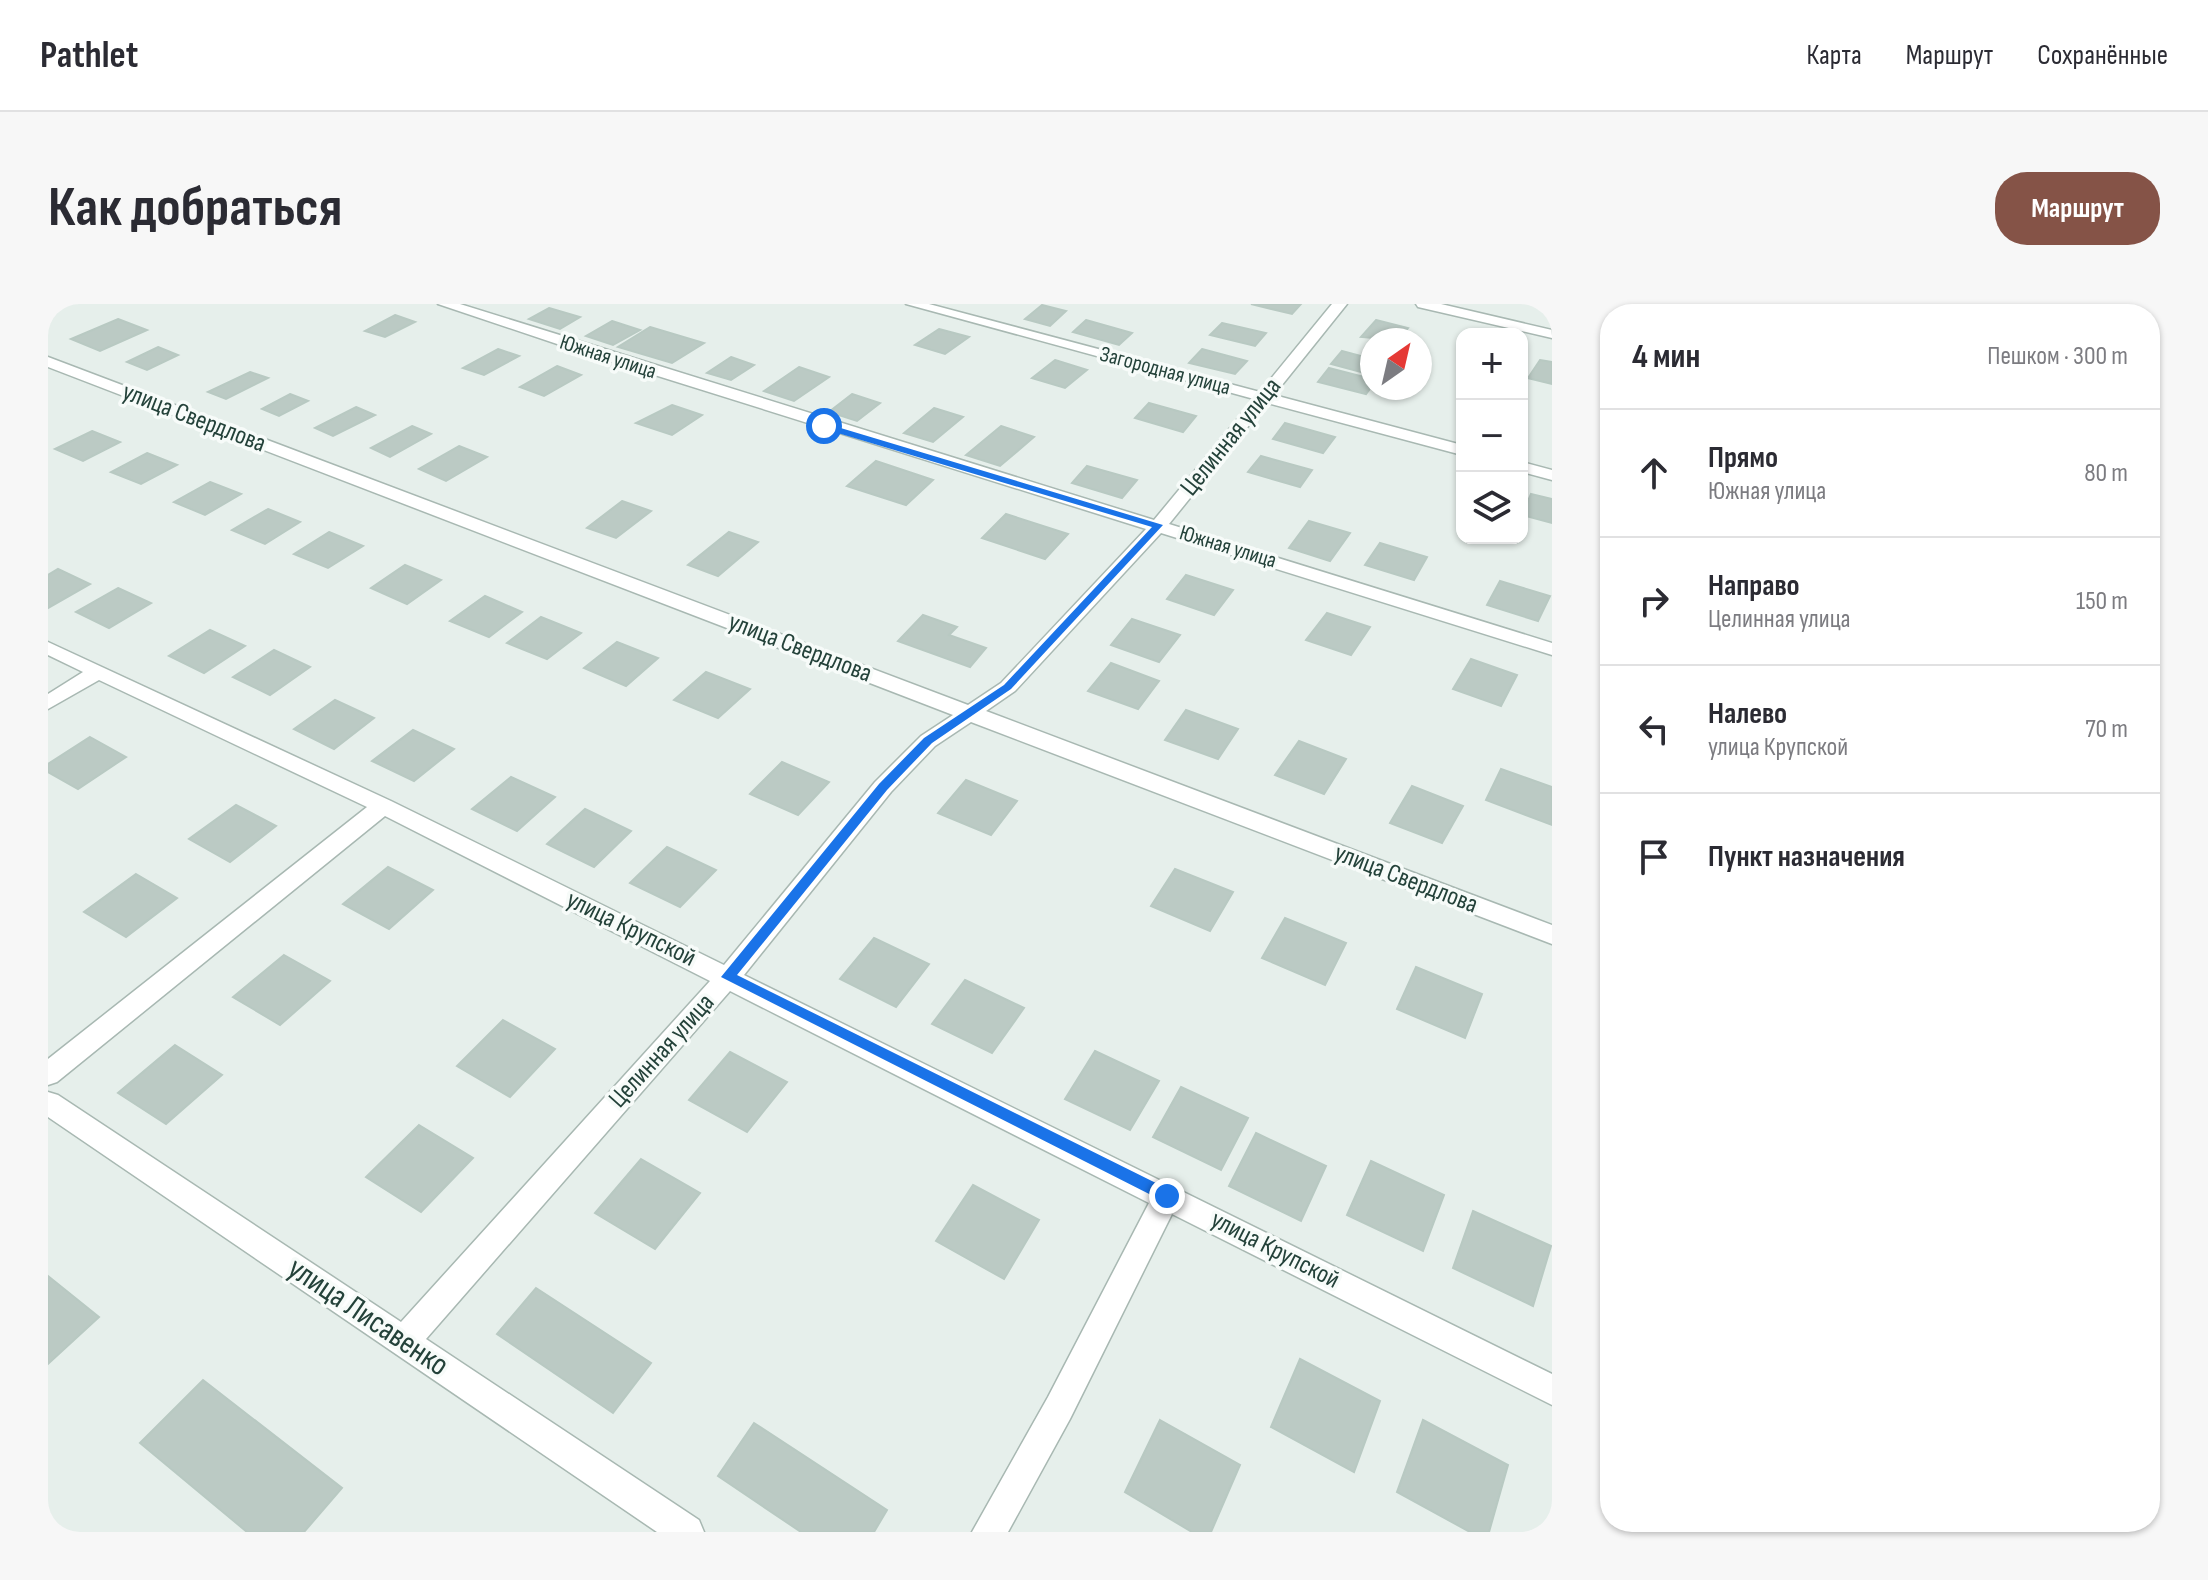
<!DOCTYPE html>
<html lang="ru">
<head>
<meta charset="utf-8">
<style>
	:root { --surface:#fff; --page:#f7f7f7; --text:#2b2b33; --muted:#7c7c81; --line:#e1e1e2; --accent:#855347 }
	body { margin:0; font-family:"Sofia Sans Condensed",sans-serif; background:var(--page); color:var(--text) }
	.controls { position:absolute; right:24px; top:24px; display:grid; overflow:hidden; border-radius:16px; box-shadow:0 2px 6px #0004 }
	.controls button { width:72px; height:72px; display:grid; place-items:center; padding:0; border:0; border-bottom:2px solid var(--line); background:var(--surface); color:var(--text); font:40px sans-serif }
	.compass { position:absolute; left:1312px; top:24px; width:72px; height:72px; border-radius:50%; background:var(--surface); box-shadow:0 2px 6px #0004; rotate:34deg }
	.stop { position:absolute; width:24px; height:24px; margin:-18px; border:6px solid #1a73e8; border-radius:50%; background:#fff }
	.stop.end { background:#1a73e8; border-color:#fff; box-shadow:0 2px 8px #0008 }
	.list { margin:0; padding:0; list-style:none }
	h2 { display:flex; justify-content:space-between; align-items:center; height:104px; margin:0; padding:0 32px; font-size:34px }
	h2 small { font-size:26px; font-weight:400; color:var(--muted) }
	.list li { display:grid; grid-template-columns:52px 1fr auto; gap:24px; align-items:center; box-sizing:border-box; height:128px; padding:0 32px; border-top:2px solid var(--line) }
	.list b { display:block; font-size:30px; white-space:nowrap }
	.list p { margin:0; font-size:26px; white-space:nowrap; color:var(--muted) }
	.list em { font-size:26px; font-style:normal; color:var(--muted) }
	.icon { flex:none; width:44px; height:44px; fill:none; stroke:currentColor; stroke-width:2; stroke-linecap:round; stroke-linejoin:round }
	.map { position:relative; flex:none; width:1504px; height:1228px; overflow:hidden; border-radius:32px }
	header { display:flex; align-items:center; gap:48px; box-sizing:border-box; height:112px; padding:0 40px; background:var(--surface); border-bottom:2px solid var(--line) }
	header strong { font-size:38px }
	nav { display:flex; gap:44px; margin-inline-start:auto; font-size:28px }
	.intro { display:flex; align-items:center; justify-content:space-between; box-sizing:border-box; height:192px; padding:0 48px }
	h1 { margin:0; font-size:56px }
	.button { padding:20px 36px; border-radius:32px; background:var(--accent); color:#fff; font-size:28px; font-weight:700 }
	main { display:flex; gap:48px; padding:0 48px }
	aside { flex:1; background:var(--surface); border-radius:32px; box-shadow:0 2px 6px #0004 }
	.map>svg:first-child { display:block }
</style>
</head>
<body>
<header>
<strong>Pathlet</strong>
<nav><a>Карта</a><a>Маршрут</a><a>Сохранённые</a></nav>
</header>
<div class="intro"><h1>Как добраться</h1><a class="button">Маршрут</a></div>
<main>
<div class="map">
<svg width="1504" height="1228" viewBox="0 0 1504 1228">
	<rect width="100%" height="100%" fill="#e6efeb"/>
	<g fill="#bbcac4" stroke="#b8c9c2" stroke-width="2">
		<polygon points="1203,0 1253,0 1244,10"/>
		<polygon points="994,1 1018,7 1002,22 977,15"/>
		<polygon points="501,4 532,13 512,25 481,15"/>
		<polygon points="347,11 367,18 337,33 317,27"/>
		<polygon points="70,15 99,26 52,47 23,35"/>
		<polygon points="1038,16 1084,29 1071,41 1025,28"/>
		<polygon points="1328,16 1360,24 1350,36 1313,33"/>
		<polygon points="564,17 592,26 565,41 538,32"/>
		<polygon points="1174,19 1218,29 1207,42 1162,31"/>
		<polygon points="602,23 656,39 624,59 570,43"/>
		<polygon points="891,25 921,33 897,50 867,41"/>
		<polygon points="110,43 130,51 99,66 79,58"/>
		<polygon points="450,45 471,52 436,71 415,64"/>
		<polygon points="1154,45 1199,57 1187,70 1141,59"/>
		<polygon points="1294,47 1324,55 1324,71 1283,60"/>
		<polygon points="683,53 706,61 683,76 659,69"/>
		<polygon points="1007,56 1039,66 1017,84 984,74"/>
		<polygon points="1492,56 1504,58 1504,80 1480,74"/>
		<polygon points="509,62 533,71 496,92 472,83"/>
		<polygon points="751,63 781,73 746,97 716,87"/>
		<polygon points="1281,64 1324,75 1324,82 1318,90 1270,78"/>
		<polygon points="202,68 220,74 178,95 160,88"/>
		<polygon points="242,90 260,97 231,112 214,105"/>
		<polygon points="804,90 832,99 809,117 781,108"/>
		<polygon points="1101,99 1148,112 1135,128 1087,114"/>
		<polygon points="624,101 654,111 624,131 588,119"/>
		<polygon points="308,103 327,111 285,132 267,124"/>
		<polygon points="886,104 915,113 885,138 856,129"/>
		<polygon points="1237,119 1287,133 1275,149 1225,135"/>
		<polygon points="364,122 383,130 342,153 323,144"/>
		<polygon points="953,122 986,133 952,162 918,151"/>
		<polygon points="44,127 72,138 35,157 7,145"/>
		<polygon points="411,142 439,153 398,177 371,165"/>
		<polygon points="99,149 129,161 93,180 63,168"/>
		<polygon points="1213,152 1264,166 1252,183 1200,168"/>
		<polygon points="828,157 885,176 858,201 799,182"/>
		<polygon points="1039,162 1089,176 1074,194 1024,179"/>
		<polygon points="162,178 193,190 157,211 126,198"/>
		<polygon points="1483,190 1504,195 1504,219 1474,211"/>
		<polygon points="574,197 603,207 568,234 539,224"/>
		<polygon points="220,205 252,218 217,240 184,226"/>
		<polygon points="958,210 1020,230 997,255 934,234"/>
		<polygon points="1261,217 1302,229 1282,257 1241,244"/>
		<polygon points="281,228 315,242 280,264 246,250"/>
		<polygon points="681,228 710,238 670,272 640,261"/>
		<polygon points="1332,239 1379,253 1366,276 1317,261"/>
		<polygon points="357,261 393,276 359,300 323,284"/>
		<polygon points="10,265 42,280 0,304 0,271"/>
		<polygon points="1138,271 1185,286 1166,311 1119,295"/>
		<polygon points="1452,277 1502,292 1490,317 1439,301"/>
		<polygon points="70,284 103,299 61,324 28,308"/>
		<polygon points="437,292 474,308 441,333 402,317"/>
		<polygon points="1279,309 1322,323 1303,351 1258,336"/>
		<polygon points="875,311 909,323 901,331 938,344 922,363 850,337"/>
		<polygon points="493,313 533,329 499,355 459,339"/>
		<polygon points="1084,315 1132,331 1111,358 1063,341"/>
		<polygon points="162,326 197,342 156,369 121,352"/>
		<polygon points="569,338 610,354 578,382 536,364"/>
		<polygon points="226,346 262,363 222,391 185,373"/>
		<polygon points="1423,355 1469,371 1453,402 1405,385"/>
		<polygon points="1063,359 1111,377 1090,405 1040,387"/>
		<polygon points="658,368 702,385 670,414 626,396"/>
		<polygon points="287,396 326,414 286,445 246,425"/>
		<polygon points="1138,406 1190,425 1170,455 1117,436"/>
		<polygon points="365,426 406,445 366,477 324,457"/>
		<polygon points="42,433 78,453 30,485 0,468 0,460"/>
		<polygon points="1251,437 1298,455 1276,490 1227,471"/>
		<polygon points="734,458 781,478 750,511 702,490"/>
		<polygon points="1453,465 1504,483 1504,521 1438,496"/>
		<polygon points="463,473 507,493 469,527 424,505"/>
		<polygon points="918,476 969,497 943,531 890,509"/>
		<polygon points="1364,482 1415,502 1394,539 1342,519"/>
		<polygon points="188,501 228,522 182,558 141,535"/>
		<polygon points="537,505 583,527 546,563 499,540"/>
		<polygon points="619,543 668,566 632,603 582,579"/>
		<polygon points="340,563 385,586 341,625 295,600"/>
		<polygon points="1127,565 1185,588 1162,627 1103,602"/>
		<polygon points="88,570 129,594 78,633 36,608"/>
		<polygon points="1237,614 1298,639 1277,681 1214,654"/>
		<polygon points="826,634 881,660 848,703 792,675"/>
		<polygon points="236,651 282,677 232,721 185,693"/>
		<polygon points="1368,663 1434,690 1417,734 1349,705"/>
		<polygon points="917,676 976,704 944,749 884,720"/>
		<polygon points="455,716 507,745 462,793 409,762"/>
		<polygon points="127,741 174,771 118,820 70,789"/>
		<polygon points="1047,747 1111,777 1082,826 1017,795"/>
		<polygon points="682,748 739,778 699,828 641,796"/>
		<polygon points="1133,783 1200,814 1173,866 1105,833"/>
		<polygon points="371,821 425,854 373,908 318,873"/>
		<polygon points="1208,829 1278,862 1253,917 1181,882"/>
		<polygon points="593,855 652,889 607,945 547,909"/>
		<polygon points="1323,857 1396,891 1375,947 1299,911"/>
		<polygon points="925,881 991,916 956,975 888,937"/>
		<polygon points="1425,907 1503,942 1485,1002 1405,964"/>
		<polygon points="0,972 51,1013 0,1060"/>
		<polygon points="488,984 603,1059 565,1109 449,1030"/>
		<polygon points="1252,1055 1332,1097 1306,1168 1223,1123"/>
		<polygon points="155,1076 294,1184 256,1228 199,1228 92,1139"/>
		<polygon points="1112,1116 1192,1161 1163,1228 1144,1228 1077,1188"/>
		<polygon points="1375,1116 1460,1161 1441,1228 1422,1228 1349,1188"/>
		<polygon points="706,1119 839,1206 826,1228 753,1228 670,1172"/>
	</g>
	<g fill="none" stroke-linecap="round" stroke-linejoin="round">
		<defs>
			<g id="minor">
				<polygon points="390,0 412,0 1106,216 1206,95 858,0 881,0 1212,88 1284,0 1299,0 1226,91 1414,141 1414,151 1219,99 1121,220 1504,339 1504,351 1113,229 967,387 938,407 1504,621 1504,640 923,418 887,442 843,488 696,671 1504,1070 1504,1101 1124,910 1022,1115 960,1228 924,1228 1000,1093 1101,899 682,687 378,1035 651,1216 656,1228 609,1228 0,813 0,788 10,791 353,1018 662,677 337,512 9,778 0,781 0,755 319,503 51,376 0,405 0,390 35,368 0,351 0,338 343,497 676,661 827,478 873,432 905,411 0,63 0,53 920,401 953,379 1098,225 530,47"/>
				<polygon points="1368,0 1393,0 1504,26 1504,34 1370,3"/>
				<polygon points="1474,158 1504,166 1504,176 1474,168"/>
			</g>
		</defs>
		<use href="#minor" stroke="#a8b8b2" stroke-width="3"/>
		<use href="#minor" fill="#fff" fill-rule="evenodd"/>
	</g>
	<polygon fill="#1a73e8" points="776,119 1115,221 963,385 884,439 839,486 689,671 1124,887 1124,896 1113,896 673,673 831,480 876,434 956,381 1104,223 773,124"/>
	<g text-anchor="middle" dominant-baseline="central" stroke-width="7" stroke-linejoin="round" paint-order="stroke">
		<g font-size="22" fill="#24423a" stroke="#f7fbf9">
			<text transform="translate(560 53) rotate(18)">Южная улица</text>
			<text transform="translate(1117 67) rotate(15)">Загородная улица</text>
			<text transform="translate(1180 243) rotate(17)">Южная улица</text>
		</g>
		<g font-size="26" fill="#24423a" stroke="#f7fbf9">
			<text transform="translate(146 114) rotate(21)">улица Свердлова</text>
			<text transform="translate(1183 133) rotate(-51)">Целинная улица</text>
			<text transform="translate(752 344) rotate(21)">улица Свердлова</text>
			<text transform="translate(1358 575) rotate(21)">улица Свердлова</text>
			<text transform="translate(583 625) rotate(26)">улица Крупской</text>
			<text transform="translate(614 747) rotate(-48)">Целинная улица</text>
			<text transform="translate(1227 946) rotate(27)">улица Крупской</text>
		</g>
		<g font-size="32" fill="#24423a" stroke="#f7fbf9">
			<text transform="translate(320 1013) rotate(34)">улица Лисавенко</text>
		</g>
	</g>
</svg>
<div class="controls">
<button>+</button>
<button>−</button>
<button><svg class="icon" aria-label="layers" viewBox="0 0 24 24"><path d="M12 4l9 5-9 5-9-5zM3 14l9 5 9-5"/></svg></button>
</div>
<svg class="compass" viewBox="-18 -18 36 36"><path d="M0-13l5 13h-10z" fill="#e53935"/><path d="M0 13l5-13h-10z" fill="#7c7c81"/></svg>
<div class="stop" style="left:776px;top:122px"></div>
<div class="stop end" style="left:1119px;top:892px"></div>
</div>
<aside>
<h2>4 мин<small>Пешком · 300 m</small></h2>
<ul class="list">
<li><svg class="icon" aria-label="ahead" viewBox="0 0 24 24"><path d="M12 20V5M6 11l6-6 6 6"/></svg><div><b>Прямо</b><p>Южная улица</p></div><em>80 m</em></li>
<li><svg class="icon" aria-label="right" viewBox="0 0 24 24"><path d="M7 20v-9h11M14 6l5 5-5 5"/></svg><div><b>Направо</b><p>Целинная улица</p></div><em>150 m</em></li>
<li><svg class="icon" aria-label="left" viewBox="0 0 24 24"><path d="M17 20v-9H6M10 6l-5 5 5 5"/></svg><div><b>Налево</b><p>улица Крупской</p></div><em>70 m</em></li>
<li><svg class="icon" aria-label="arrive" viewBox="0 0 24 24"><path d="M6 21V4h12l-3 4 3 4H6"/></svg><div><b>Пункт назначения</b></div></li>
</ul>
</aside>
</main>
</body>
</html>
